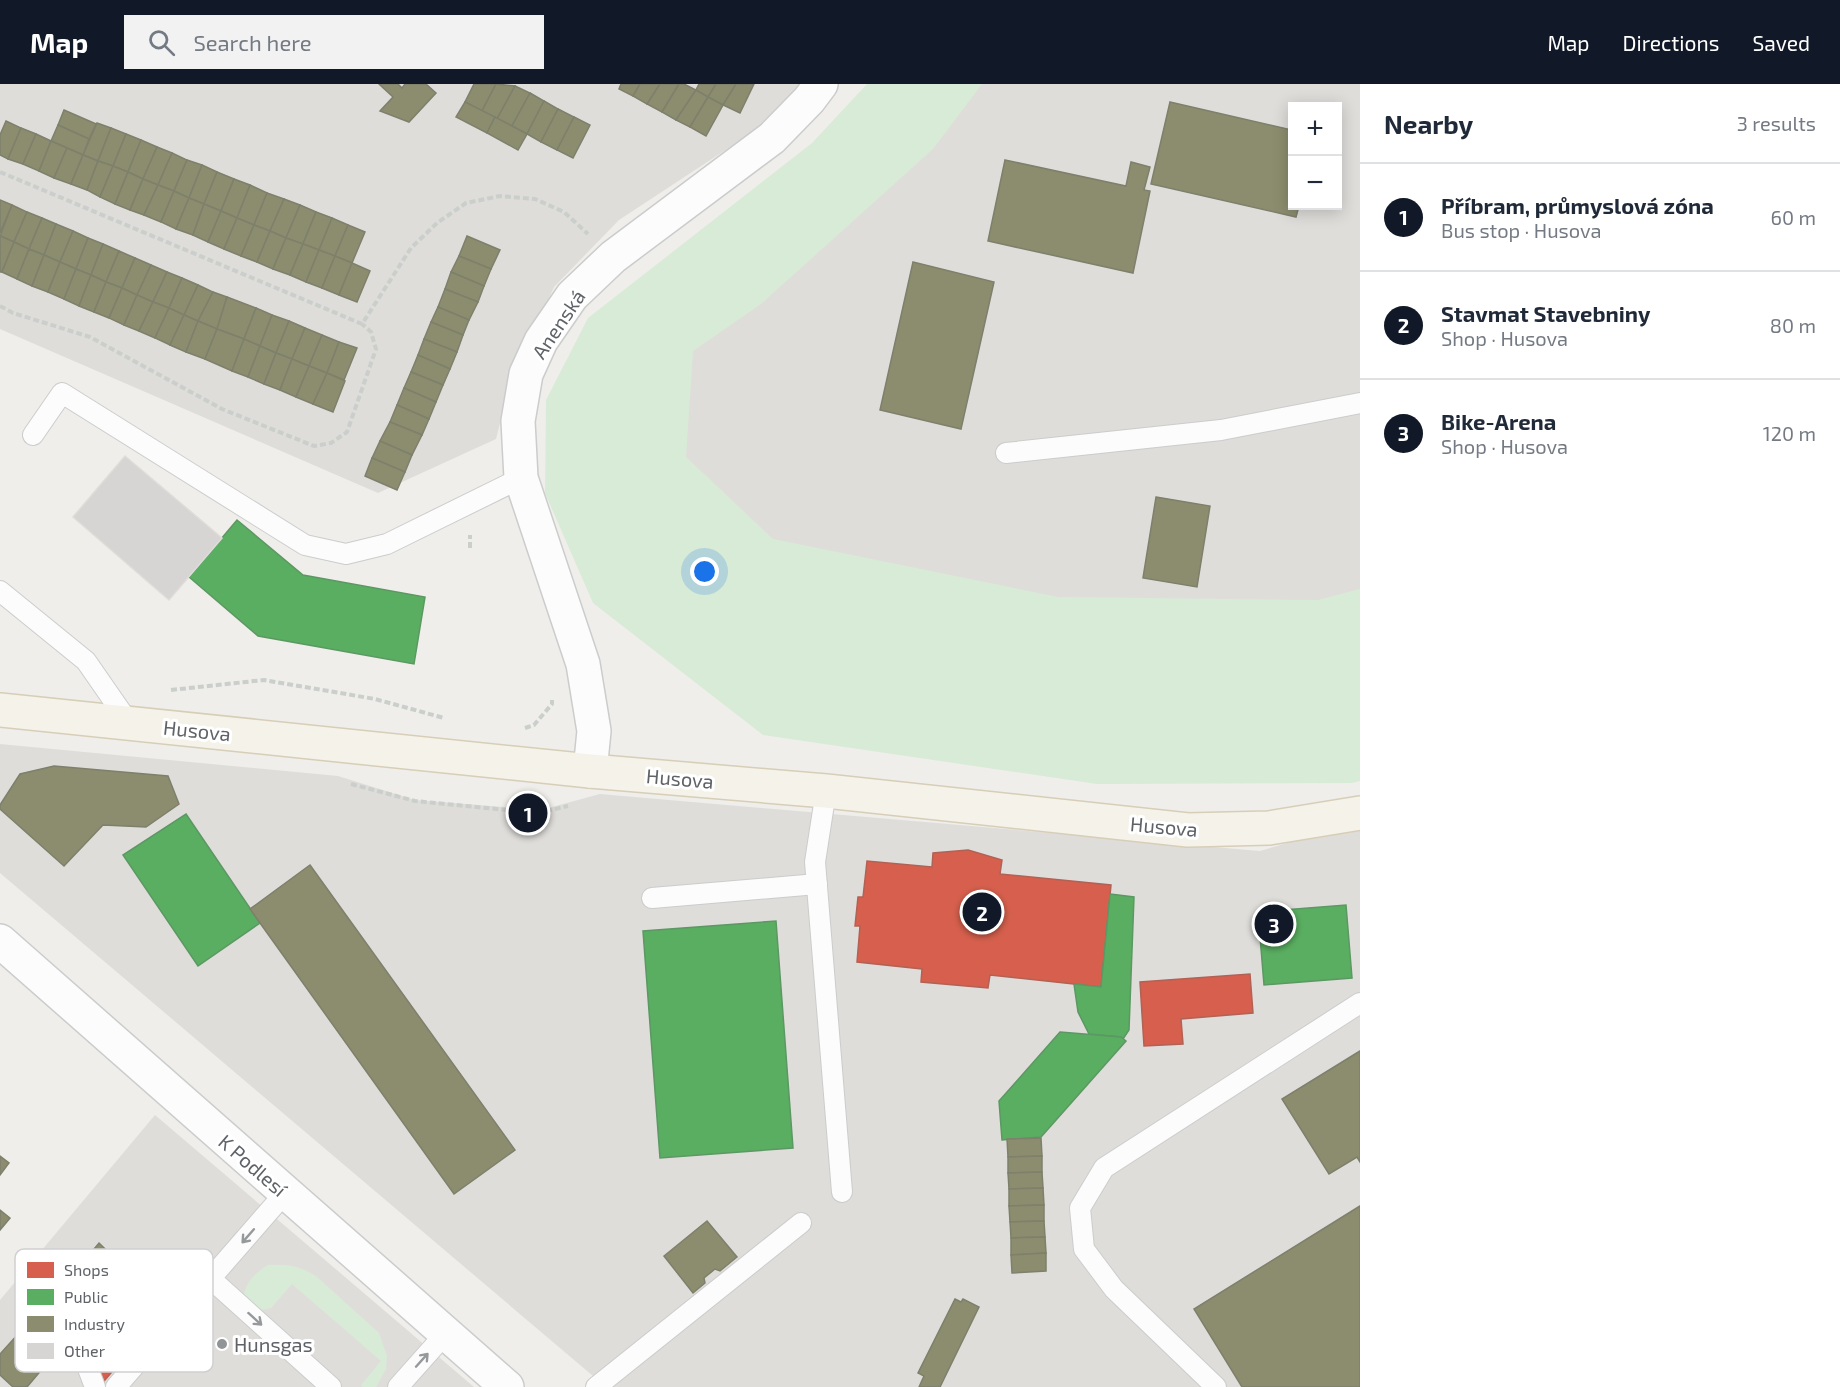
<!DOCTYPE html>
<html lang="en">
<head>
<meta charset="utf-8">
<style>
	:root { --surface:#fff; --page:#f2f2f3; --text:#1f2937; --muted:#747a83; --line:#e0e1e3; --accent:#111827 }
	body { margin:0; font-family:"Exo 2",sans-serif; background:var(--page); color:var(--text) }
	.controls { position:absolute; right:18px; top:18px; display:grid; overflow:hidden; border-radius:0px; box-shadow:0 3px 15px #0003 }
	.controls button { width:54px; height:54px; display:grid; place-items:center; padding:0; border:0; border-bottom:2px solid var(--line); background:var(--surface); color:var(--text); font:30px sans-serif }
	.you { position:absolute; left:705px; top:488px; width:21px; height:21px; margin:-15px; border:4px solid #fff; border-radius:50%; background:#1a73e8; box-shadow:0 0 0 9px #1a73e833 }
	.badge { display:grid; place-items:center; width:39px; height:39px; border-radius:50%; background:var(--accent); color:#fff; font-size:20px; font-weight:700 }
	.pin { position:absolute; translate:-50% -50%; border:3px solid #fff; box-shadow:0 2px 6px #0006 }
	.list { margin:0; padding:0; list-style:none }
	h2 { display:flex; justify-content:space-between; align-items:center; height:78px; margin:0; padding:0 24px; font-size:26px }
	h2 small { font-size:20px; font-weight:400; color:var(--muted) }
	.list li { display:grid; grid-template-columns:39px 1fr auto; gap:18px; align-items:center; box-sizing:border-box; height:108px; padding:0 24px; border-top:2px solid var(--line) }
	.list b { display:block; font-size:22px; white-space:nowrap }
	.list p { margin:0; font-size:20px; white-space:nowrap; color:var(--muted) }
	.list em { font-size:20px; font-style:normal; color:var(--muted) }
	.icon { flex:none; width:33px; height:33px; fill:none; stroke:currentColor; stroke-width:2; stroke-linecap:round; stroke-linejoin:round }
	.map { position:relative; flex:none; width:1360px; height:1303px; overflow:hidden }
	header { display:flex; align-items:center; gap:36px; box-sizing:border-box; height:84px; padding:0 30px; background:var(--accent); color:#fff }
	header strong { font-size:28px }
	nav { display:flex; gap:33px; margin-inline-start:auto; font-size:21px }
	.search { width:420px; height:54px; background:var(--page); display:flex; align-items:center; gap:15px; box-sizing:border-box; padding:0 21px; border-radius:0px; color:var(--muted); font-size:22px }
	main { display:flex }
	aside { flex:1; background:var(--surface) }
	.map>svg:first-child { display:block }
</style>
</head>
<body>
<header>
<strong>Map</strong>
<div class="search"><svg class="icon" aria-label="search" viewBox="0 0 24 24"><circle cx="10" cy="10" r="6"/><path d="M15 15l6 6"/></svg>Search here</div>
<nav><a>Map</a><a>Directions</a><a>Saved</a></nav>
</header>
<main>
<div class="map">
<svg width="1360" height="1303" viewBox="0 0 1360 1303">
	<rect width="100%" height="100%" fill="#efeeea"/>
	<g fill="#dfddda" fill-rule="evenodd">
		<polygon points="0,0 821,0 814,8 619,136 554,203 511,296 496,355 378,409 0,245"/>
		<path d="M876,0H1360V618L713,534L636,286ZM1292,22H1338V122H1292Z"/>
		<polygon points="0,660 338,692 415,716 541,726 600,710 1260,767 1360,738 1360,1303 606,1303 0,789"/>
		<polygon points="155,1031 474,1303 0,1303 0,1216"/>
	</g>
	<g fill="#d8ebd6">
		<polygon points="867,0 982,0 933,65 761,220 693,267 686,373 773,455 1058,513 1318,516 1360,505 1360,697 1352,699 1097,700 763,651 593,519 545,409 546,316 588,234 812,59"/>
		<path d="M268,1181C287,1180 301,1182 317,1193L379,1249L387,1272L386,1285L376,1303H363L361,1301L381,1277L292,1200L271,1224L255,1227L243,1213C247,1197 254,1190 268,1181Z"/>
	</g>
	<g fill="#d6604d" stroke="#b26155" stroke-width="1.5">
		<polygon points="968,766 1002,776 1000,790 1111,801 1101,903 990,891 988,904 921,898 922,885 857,878 860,842 855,842 858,813 863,813 867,777 932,783 933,769"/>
		<polygon points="1250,890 1253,929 1181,935 1183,960 1144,962 1140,898"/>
		<polygon points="109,1227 140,1255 99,1303 46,1256 58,1242 70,1252"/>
	</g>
	<g fill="#5aae61" stroke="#5c9863" stroke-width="1.5">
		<polygon points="237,436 303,491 425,513 414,580 258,552 189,493"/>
		<polygon points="186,730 260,839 198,882 123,771"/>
		<polygon points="1110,810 1134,813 1129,946 1123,955 1121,953 1089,950 1078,928 1074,900 1101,903"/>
		<polygon points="1346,821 1352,894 1264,901 1258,828"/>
		<polygon points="776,837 793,1064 660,1074 643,847"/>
		<polygon points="1060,948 1121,953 1126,957 1041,1053 1002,1056 999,1017"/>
	</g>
	<g fill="#8c8c6e" stroke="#7e806c" stroke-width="1.5">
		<polygon points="379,0 398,0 402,4 405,0 426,0 436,9 409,38 380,27 393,13"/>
		<polygon points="474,0 496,0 482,27 465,18"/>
		<polygon points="496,0 515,2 497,35 482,27"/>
		<polygon points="621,0 640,0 633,12 619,5"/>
		<polygon points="640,0 660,0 647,20 633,12"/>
		<polygon points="660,0 679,0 662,28 647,20"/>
		<polygon points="679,0 684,0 696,6 676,36 662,28"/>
		<polygon points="699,0 716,0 708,13 696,6"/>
		<polygon points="716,0 736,0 723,21 708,13"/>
		<polygon points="736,0 754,0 740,29 723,21"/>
		<polygon points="515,2 530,9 512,42 497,35"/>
		<polygon points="696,6 708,13 690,43 676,36"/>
		<polygon points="530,9 544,17 527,50 512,42"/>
		<polygon points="708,13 723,21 706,52 690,43"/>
		<polygon points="544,17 558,25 541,58 527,50"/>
		<polygon points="465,18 495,33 487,49 456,33"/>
		<polygon points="1170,18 1292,46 1292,122 1299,122 1296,133 1151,100"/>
		<polygon points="558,25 574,33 557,66 541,58"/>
		<polygon points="64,26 96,40 89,55 58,41"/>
		<polygon points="495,33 527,50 518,66 487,49"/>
		<polygon points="574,33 590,41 573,74 557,66"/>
		<polygon points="6,37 21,44 8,75 0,71 0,51"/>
		<polygon points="97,39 111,44 98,77 83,71"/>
		<polygon points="58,41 89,55 83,71 51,57"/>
		<polygon points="21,44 36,50 23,80 8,75"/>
		<polygon points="111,44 126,50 113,82 98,77"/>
		<polygon points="36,50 51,57 39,87 23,80"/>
		<polygon points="126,50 141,56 128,88 113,82"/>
		<polygon points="141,56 157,63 143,95 128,88"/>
		<polygon points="51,57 67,64 54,94 39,87"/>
		<polygon points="157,63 172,69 158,101 143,95"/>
		<polygon points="67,64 83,71 71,100 54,94"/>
		<polygon points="172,69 187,76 174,107 158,101"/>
		<polygon points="83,71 98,77 87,106 71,100"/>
		<polygon points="187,76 202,81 189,114 174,107"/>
		<polygon points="1005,76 1126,102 1131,78 1150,83 1144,106 1150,107 1133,189 988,157"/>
		<polygon points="98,77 113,82 100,113 87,106"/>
		<polygon points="202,81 217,88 204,120 189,114"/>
		<polygon points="113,82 128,88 115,120 100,113"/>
		<polygon points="128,88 143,95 130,126 115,120"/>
		<polygon points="217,88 234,95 221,127 204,120"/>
		<polygon points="143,95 158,101 144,131 130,126"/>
		<polygon points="234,95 250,101 237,134 221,127"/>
		<polygon points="158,101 174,107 161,138 144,131"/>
		<polygon points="250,101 267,109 254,141 237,134"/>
		<polygon points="174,107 189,114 176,145 161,138"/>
		<polygon points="267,109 284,115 270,147 254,141"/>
		<polygon points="189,114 204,120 193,151 176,145"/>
		<polygon points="284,115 300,121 286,154 270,147"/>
		<polygon points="0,116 12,121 0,149"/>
		<polygon points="204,120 221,127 208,158 193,151"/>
		<polygon points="12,121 27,128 14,158 0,152"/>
		<polygon points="300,121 316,128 303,160 286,154"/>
		<polygon points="221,127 237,134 224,165 208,158"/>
		<polygon points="27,128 42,134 29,165 14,158"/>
		<polygon points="316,128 332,134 319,166 303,160"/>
		<polygon points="42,134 56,140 44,171 29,165"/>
		<polygon points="237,134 254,141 241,172 224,165"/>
		<polygon points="332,134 348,141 335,172 319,166"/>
		<polygon points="56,140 73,147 60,178 44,171"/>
		<polygon points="254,141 270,147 257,178 241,172"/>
		<polygon points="348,141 365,148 352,179 335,172"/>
		<polygon points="73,147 88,154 76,185 60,178"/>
		<polygon points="270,147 286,154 273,185 257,178"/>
		<polygon points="0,152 14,158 2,188 0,188"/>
		<polygon points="467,152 500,166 491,185 459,172"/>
		<polygon points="88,154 103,160 91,191 76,185"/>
		<polygon points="286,154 303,160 290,191 273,185"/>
		<polygon points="14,158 29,165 17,195 2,188"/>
		<polygon points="103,160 119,167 106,198 91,191"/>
		<polygon points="303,160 319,166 306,198 290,191"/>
		<polygon points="29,165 44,171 32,202 17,195"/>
		<polygon points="319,166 335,172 322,204 306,198"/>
		<polygon points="119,167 135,174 122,204 106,198"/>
		<polygon points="44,171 60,178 48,208 32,202"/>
		<polygon points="335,172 352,179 339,211 322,204"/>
		<polygon points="459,172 491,185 484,202 451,188"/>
		<polygon points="135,174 151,181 137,211 122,204"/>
		<polygon points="60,178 76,185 64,215 48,208"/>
		<polygon points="913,178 994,198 961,345 880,326"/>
		<polygon points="352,179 370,187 357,218 339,211"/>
		<polygon points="151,181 167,188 153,218 137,211"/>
		<polygon points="76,185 91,191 79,222 64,215"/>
		<polygon points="167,188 182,194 169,224 153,218"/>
		<polygon points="451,188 484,202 478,218 445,205"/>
		<polygon points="91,191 106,198 94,228 79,222"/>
		<polygon points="182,194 198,201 184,231 169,224"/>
		<polygon points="106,198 122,204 109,234 94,228"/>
		<polygon points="198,201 213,208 198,237 184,231"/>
		<polygon points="122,204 137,211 124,241 109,234"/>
		<polygon points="445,205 478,218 469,236 438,223"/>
		<polygon points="213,208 227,213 217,245 198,237"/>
		<polygon points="137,211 153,218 139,247 124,241"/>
		<polygon points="227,213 256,224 244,255 217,245"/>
		<polygon points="153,218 169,224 155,254 139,247"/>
		<polygon points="438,223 469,236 463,251 431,238"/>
		<polygon points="169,224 184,231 170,261 155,254"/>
		<polygon points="256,224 272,231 260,262 244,255"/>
		<polygon points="184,231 198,237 186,268 170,261"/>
		<polygon points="272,231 289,237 276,269 260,262"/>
		<polygon points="198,237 217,245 205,275 186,268"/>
		<polygon points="289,237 305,244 292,275 276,269"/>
		<polygon points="431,238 463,251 457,268 424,255"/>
		<polygon points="305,244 322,251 309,282 292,275"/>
		<polygon points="217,245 244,255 232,287 205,275"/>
		<polygon points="322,251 339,258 327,289 309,282"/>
		<polygon points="244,255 260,262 248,293 232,287"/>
		<polygon points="424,255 457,268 450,285 418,271"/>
		<polygon points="339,258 357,264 344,296 327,289"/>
		<polygon points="260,262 276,269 264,300 248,293"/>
		<polygon points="276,269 292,275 280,306 264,300"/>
		<polygon points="418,271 450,285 443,301 411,288"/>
		<polygon points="292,275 309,282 296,313 280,306"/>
		<polygon points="309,282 327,289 313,320 296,313"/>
		<polygon points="411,288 443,301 436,318 404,304"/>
		<polygon points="327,289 345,297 333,328 313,320"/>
		<polygon points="404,304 436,318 429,335 397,321"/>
		<polygon points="397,321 429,335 422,351 390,338"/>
		<polygon points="390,338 422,351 412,371 380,357"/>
		<polygon points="380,357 412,371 405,388 372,374"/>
		<polygon points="372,374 405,388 397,406 365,392"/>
		<polygon points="1156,413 1210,422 1197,503 1143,494"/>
		<polygon points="54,682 168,692 179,720 146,743 103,741 64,782 0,725 0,721 20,690"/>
		<polygon points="310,781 515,1066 454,1110 250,825"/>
		<polygon points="1360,967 1360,1078 1357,1073 1329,1090 1282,1015"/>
		<polygon points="1041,1054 1042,1072 1008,1073 1007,1055"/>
		<polygon points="0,1072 9,1079 0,1091"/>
		<polygon points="1042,1072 1042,1088 1008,1089 1008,1073"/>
		<polygon points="1042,1088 1043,1104 1009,1105 1008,1089"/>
		<polygon points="1043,1104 1044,1121 1009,1122 1009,1105"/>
		<polygon points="1044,1121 1044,1137 1010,1138 1009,1122"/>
		<polygon points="1360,1122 1360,1303 1242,1303 1194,1225"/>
		<polygon points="0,1126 10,1134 0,1146"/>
		<polygon points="707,1137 737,1173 720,1187 715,1185 704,1194 705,1199 693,1209 664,1172"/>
		<polygon points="1044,1137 1045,1153 1011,1154 1010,1138"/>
		<polygon points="1045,1153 1046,1169 1011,1171 1011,1154"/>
		<polygon points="99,1159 136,1195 109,1227 70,1252 27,1303 13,1303 0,1291 0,1270 28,1239 31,1241"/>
		<polygon points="1046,1169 1046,1187 1012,1189 1011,1171"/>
		<polygon points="955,1215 961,1218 963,1215 979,1223 940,1303 919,1303 924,1292 918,1289"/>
	</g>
	<polygon fill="#d6d5d3" stroke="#deddd9" stroke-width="1.5" points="125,372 222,454 169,516 73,433"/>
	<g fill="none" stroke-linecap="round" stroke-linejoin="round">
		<defs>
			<g id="service">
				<polyline points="33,351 62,309 305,461 346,470 387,460 521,394"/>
				<polyline points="1006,369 1221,346 1360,319"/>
				<polyline points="0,507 86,577 129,639"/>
				<polyline points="826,707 815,778 842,1108"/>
				<polyline points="652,814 817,800"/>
				<polyline points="211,1195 331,1303"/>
				<polyline points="95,1303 87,1282 138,1224 180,1231"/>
				<polyline points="116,1303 285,1109"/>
				<polyline points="398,1303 446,1249"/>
				<polyline points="596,1303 801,1139"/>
				<polyline points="1216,1303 1114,1205 1084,1165 1080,1124 1104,1084 1360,919"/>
			</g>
			<polyline id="minor" points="590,687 594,647 583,580 521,394 518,337 526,290 541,257 572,212 613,173 772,54 809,16 821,0"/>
			<polyline id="tertiary" points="0,857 507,1303"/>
			<polyline id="primary" points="0,626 590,687 826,707 1188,746 1269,744 1360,729"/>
		</defs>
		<use href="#service" stroke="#cbcccc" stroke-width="22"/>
		<use href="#minor" stroke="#cbcccc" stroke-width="36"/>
		<use href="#tertiary" stroke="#cbcccc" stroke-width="36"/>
		<use href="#primary" stroke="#d7ceb8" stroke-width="36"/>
		<g stroke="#cacfcc" stroke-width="4" stroke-dasharray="6 3" stroke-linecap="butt">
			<polyline points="0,88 362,240 411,164 437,139 466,119 500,112 535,115 564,128 588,150"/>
			<polyline points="0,222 13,229 90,253 222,325 314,362 331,359 347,348 376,265 371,248 362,240"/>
			<polyline points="470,464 470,451"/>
			<polyline points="171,606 264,596 375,615 444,634"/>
			<polyline points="525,644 534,641 552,620 552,616"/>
			<polyline points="351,700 415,717 538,729 568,722"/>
		</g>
		<use href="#service" stroke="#fdfcfc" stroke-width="20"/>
		<use href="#minor" stroke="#fdfcfc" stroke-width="33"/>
		<use href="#tertiary" stroke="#fdfcfc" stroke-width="33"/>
		<use href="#primary" stroke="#f4f2e9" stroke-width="33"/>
	</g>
	<defs><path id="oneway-shaft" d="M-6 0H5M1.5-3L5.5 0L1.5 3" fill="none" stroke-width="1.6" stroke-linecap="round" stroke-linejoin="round" transform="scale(1.5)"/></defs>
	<g stroke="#96999c">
		<use href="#oneway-shaft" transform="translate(248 1152) rotate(131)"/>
		<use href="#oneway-shaft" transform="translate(255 1235) rotate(42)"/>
		<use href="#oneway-shaft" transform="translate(422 1276) rotate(-48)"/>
	</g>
	<circle fill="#919496" stroke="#fff" stroke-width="2" cx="222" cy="1260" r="6"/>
	<g text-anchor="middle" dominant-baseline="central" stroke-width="6" stroke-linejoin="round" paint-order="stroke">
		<g font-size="20" fill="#5f6368" stroke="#fff">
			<text transform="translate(558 240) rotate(-56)">Anenská</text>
			<text transform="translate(197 646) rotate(6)">Husova</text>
			<text transform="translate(680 694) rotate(5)">Husova</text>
			<text transform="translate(1164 742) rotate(5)">Husova</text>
			<text transform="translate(253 1081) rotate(41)">K Podlesí</text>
		</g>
		<g font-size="20" fill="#5f6368" stroke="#fff" text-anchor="start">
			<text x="234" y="1260">Hunsgas</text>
		</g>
	</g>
	<rect x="15" y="1165" width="198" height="123" rx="9" fill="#fff" stroke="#cfd0d2" stroke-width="1.5"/>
	<rect x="27" y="1178" width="27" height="16" fill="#d6604d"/>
	<rect x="27" y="1205" width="27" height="16" fill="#5aae61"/>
	<rect x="27" y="1232" width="27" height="16" fill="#8c8c6e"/>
	<rect x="27" y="1259" width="27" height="16" fill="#d6d5d3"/>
	<g font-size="16" fill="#5f6368">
		<text x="64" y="1192">Shops</text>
		<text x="64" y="1219">Public</text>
		<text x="64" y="1246">Industry</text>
		<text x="64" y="1273">Other</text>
	</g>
</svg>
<div class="controls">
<button>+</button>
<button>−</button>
</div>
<div class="you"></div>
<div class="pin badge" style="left:528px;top:729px">1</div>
<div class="pin badge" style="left:982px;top:828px">2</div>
<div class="pin badge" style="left:1274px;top:840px">3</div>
</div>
<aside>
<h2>Nearby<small>3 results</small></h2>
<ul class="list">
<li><span class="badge">1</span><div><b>Příbram, průmyslová zóna</b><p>Bus stop · Husova</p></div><em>60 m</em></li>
<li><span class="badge">2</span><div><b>Stavmat Stavebniny</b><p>Shop · Husova</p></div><em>80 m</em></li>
<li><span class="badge">3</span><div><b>Bike-Arena</b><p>Shop · Husova</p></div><em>120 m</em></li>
</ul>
</aside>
</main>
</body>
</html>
